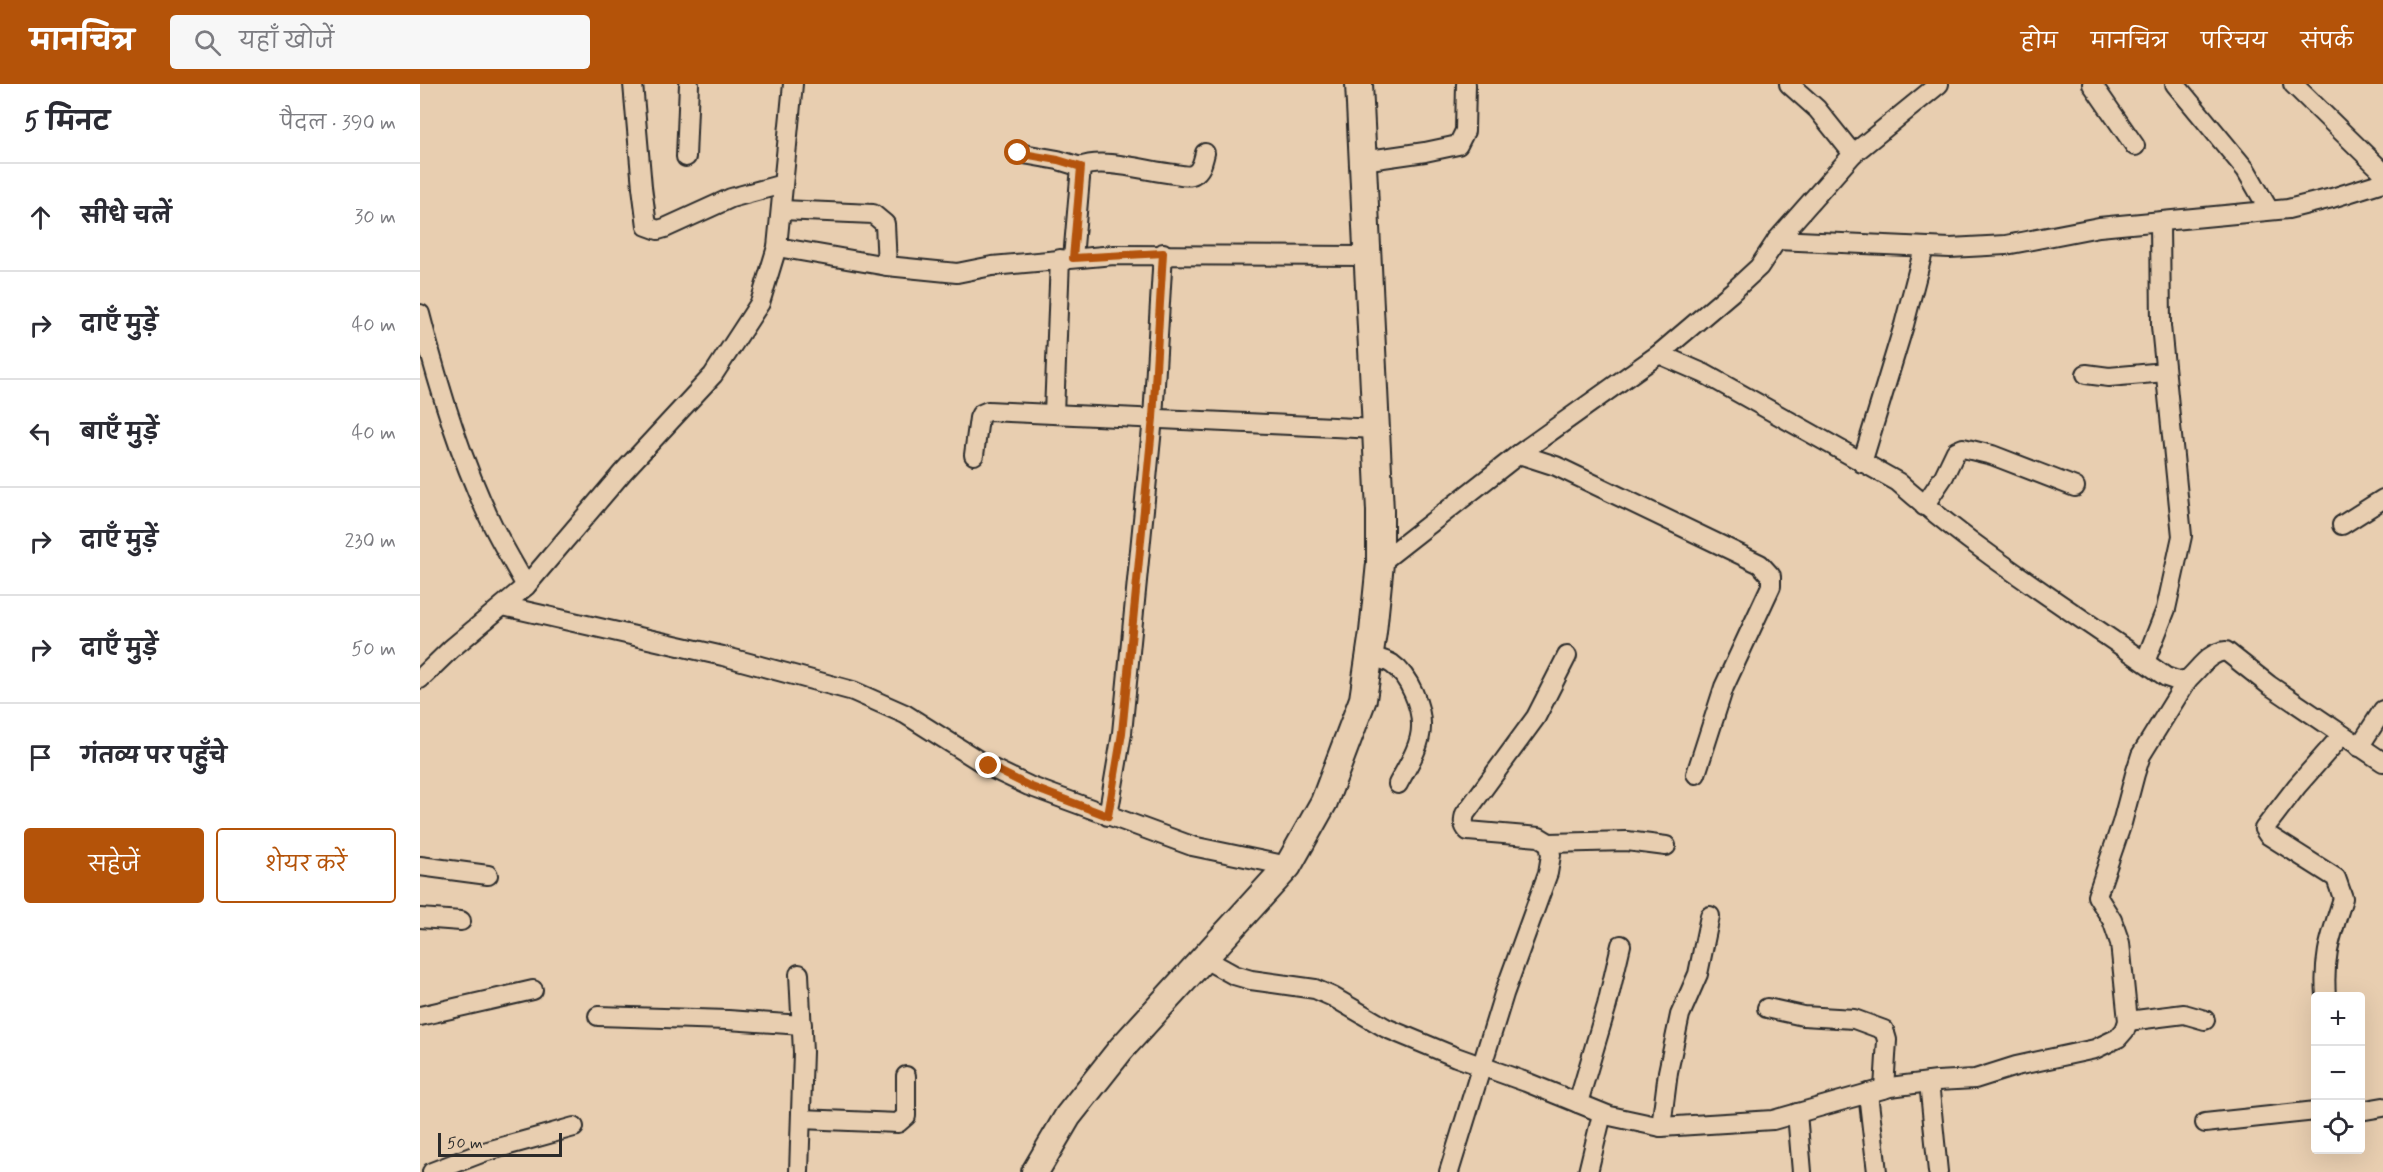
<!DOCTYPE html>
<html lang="hi">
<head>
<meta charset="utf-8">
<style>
	:root { --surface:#fff; --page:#f7f7f7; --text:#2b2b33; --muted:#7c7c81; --line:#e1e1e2; --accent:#b45309 }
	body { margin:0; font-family:Mynerve,"Playpen Sans Deva",sans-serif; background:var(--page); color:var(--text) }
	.controls { position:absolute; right:18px; bottom:18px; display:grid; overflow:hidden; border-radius:6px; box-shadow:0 6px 24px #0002 }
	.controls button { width:54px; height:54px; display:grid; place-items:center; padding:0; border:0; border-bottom:2px solid var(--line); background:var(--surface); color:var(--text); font:30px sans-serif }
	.scale { position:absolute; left:18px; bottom:15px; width:124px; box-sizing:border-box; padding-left:6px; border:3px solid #2b2b2b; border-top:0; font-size:16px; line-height:21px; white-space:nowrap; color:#2b2b2b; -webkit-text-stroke:4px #e8ceb0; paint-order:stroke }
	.stop { position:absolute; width:18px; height:18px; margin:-14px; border:4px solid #b45309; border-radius:50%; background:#fff }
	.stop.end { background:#b45309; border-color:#fff; box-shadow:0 2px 6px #0008 }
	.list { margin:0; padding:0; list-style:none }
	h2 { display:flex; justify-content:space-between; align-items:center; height:78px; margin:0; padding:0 24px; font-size:26px }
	h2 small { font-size:20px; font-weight:400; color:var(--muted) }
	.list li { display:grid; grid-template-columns:39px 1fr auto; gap:18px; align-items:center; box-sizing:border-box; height:108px; padding:0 24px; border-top:2px solid var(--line) }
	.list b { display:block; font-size:22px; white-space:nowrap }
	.list em { font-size:20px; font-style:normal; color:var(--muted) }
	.actions { display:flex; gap:12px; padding:18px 24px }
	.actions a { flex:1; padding:14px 0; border:2px solid var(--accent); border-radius:6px; text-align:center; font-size:21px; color:var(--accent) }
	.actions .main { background:var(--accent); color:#fff }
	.icon { flex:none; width:33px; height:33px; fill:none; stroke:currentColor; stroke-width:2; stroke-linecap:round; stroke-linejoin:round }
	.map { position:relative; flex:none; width:1963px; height:1088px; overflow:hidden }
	header { display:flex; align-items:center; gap:36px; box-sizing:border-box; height:84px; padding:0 30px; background:var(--accent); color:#fff }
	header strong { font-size:28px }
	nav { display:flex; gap:33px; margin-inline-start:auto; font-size:21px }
	.search { width:420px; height:54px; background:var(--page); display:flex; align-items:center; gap:15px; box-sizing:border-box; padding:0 21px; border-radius:6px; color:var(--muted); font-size:22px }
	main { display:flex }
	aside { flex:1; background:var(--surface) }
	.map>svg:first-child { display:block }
</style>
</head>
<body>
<header>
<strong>मानचित्र</strong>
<div class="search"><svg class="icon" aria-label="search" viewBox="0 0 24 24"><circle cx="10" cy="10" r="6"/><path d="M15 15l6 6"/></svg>यहाँ खोजें</div>
<nav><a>होम</a><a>मानचित्र</a><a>परिचय</a><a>संपर्क</a></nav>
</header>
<main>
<aside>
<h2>5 मिनट<small>पैदल · 390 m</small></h2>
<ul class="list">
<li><svg class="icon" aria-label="ahead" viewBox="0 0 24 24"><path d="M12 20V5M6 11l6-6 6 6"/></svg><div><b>सीधे चलें</b></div><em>30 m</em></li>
<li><svg class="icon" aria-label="right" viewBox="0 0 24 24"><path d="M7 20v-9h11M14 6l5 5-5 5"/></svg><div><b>दाएँ मुड़ें</b></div><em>40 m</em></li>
<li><svg class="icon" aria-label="left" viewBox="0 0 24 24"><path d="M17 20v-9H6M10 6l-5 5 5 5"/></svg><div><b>बाएँ मुड़ें</b></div><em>40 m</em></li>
<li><svg class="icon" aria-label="right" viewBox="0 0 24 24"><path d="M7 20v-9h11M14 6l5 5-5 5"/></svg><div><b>दाएँ मुड़ें</b></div><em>230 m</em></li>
<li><svg class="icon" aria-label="right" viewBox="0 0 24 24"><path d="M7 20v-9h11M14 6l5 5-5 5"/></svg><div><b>दाएँ मुड़ें</b></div><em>50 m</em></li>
<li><svg class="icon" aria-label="arrive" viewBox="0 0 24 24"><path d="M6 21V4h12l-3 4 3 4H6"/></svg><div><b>गंतव्य पर पहुँचे</b></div></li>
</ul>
<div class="actions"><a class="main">सहेजें</a><a>शेयर करें</a></div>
</aside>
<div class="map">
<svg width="1963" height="1088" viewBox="0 0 1963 1088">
	<rect width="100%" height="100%" fill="#e8ceb0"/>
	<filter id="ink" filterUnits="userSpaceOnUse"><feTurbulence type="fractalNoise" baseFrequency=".0167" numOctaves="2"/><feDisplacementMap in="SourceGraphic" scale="12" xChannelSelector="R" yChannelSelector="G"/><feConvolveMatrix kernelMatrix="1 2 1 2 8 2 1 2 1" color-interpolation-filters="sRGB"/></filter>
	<g filter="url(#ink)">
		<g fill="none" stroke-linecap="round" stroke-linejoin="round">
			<defs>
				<g id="minor">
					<polyline points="213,0 222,103 227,142 238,146 245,144 311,114 363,100"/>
					<polyline points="1369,0 1397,25 1433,70"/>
					<polyline points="1672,0 1715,62"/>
					<polyline points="1755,0 1826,86 1849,126"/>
					<polyline points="1873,0 1963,88"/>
					<polyline points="598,69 638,76 661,83"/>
					<polyline points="266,73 269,0"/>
					<polyline points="942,77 1005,68 1038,61 1045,47 1046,0"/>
					<polyline points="362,126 453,130 465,140 467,182"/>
					<polyline points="1357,156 1530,164 1586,161 1679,143 1868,125 1912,114 1963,98"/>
					<polyline points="357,163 467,182 537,189 572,182 694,171 946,172"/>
					<path d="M653,174L661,83C683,73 730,88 755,90C761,91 769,93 774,90C782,86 783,76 785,69"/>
					<path d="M0,230C18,301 40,375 73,442C83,462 95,482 106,502"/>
					<path d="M1239,270L1285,290L1478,398C1559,470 1657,530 1746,593L1758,597L1768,595C1780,584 1789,568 1806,567L1849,601L1963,678"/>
					<polyline points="1666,290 1689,293 1745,288"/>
					<polyline points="634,329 640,175"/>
					<polyline points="1099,370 1136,382 1340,480 1351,492 1351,502 1304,603 1276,690"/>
					<polyline points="554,371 559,334 561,330 568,327 957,345"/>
					<polyline points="1442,379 1484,241 1504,164"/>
					<polyline points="1504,422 1524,392 1536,367 1543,364 1572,371 1655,403"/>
					<polyline points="1922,441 1963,415"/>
					<polyline points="960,479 1099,370 1239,270 1312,208 1339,183 1357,156 1433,70 1519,0"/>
					<polyline points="83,522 303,572 433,607 485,630 569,683 609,702 772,762 868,782"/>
					<path d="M950,572C956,574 966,576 972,580C989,592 1002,623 1001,643C1001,662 987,683 978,700"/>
					<polyline points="1725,578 1746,525 1762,452 1741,242 1740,138"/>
					<polyline points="0,595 31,565 106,502 203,388 293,291 340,219 357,163 373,0"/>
					<polyline points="1939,663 1963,626"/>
					<polyline points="688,732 702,649 733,334 743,169"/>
					<polyline points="1129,759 1207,757 1246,762"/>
					<polyline points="0,782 68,791"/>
					<polyline points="0,834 41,837"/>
					<polyline points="785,875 814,891 831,896 895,905 913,913 966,944 1036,973 1106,998 1190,1032 1241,1043 1353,1036 1470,1003 1517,997 1555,995 1596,982 1675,965 1698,954 1705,946 1708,937 1700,859 1692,836 1677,812 1702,739 1715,690 1721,671 1768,595"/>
					<path d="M1906,912C1903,871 1911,853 1923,814L1916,794L1848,751L1844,745L1877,702L1922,651"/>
					<polyline points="1347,924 1383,932 1434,935 1464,946 1467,956 1464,1005"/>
					<polyline points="0,932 113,906"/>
					<polyline points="178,932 308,936 382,941"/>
					<polyline points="1708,937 1764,930 1785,936"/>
					<polyline points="1509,998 1518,1088"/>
					<polyline points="1448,1009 1457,1088"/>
					<polyline points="1158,1019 1187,921 1201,861"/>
					<polyline points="1940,1027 1963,1023"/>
					<polyline points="1377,1029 1382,1088"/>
					<polyline points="381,1035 478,1039 486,1032 486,992"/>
					<polyline points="1785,1039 1896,1027"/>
					<polyline points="1241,1043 1248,988 1260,931 1278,890 1290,832"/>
					<polyline points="12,1088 64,1068 154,1043"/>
					<polyline points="379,1088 383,968 379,890"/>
					<path d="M1029,1088L1084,910L1128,789L1131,771L1129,759L1119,753L1048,747C1043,741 1043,737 1045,730L1116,633L1147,572"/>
					<polyline points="1168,1088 1182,1030"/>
				</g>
				<polyline id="secondary" points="615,1088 648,1032 701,965 868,782 904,718 943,615 953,548 960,479 960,427 939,0"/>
			</defs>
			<use href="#minor" stroke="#2b2b2b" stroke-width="22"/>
			<use href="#secondary" stroke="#2b2b2b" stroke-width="30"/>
			<use href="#minor" stroke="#e8ceb0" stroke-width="18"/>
			<use href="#secondary" stroke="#e8ceb0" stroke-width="26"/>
		</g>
	</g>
	<g fill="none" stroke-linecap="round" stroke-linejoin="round" filter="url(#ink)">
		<polyline stroke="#b45309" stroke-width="8" points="569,682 609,702 688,732 702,649 733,334 743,169 653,174 661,83 638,76 598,69"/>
	</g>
</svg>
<div class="controls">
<button>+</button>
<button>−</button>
<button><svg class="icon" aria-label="locate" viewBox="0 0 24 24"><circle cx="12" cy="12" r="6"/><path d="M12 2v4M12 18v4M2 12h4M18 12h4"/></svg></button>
</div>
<div class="scale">50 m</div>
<div class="stop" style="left:598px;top:69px"></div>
<div class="stop end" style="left:569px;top:682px"></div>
</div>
</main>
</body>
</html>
